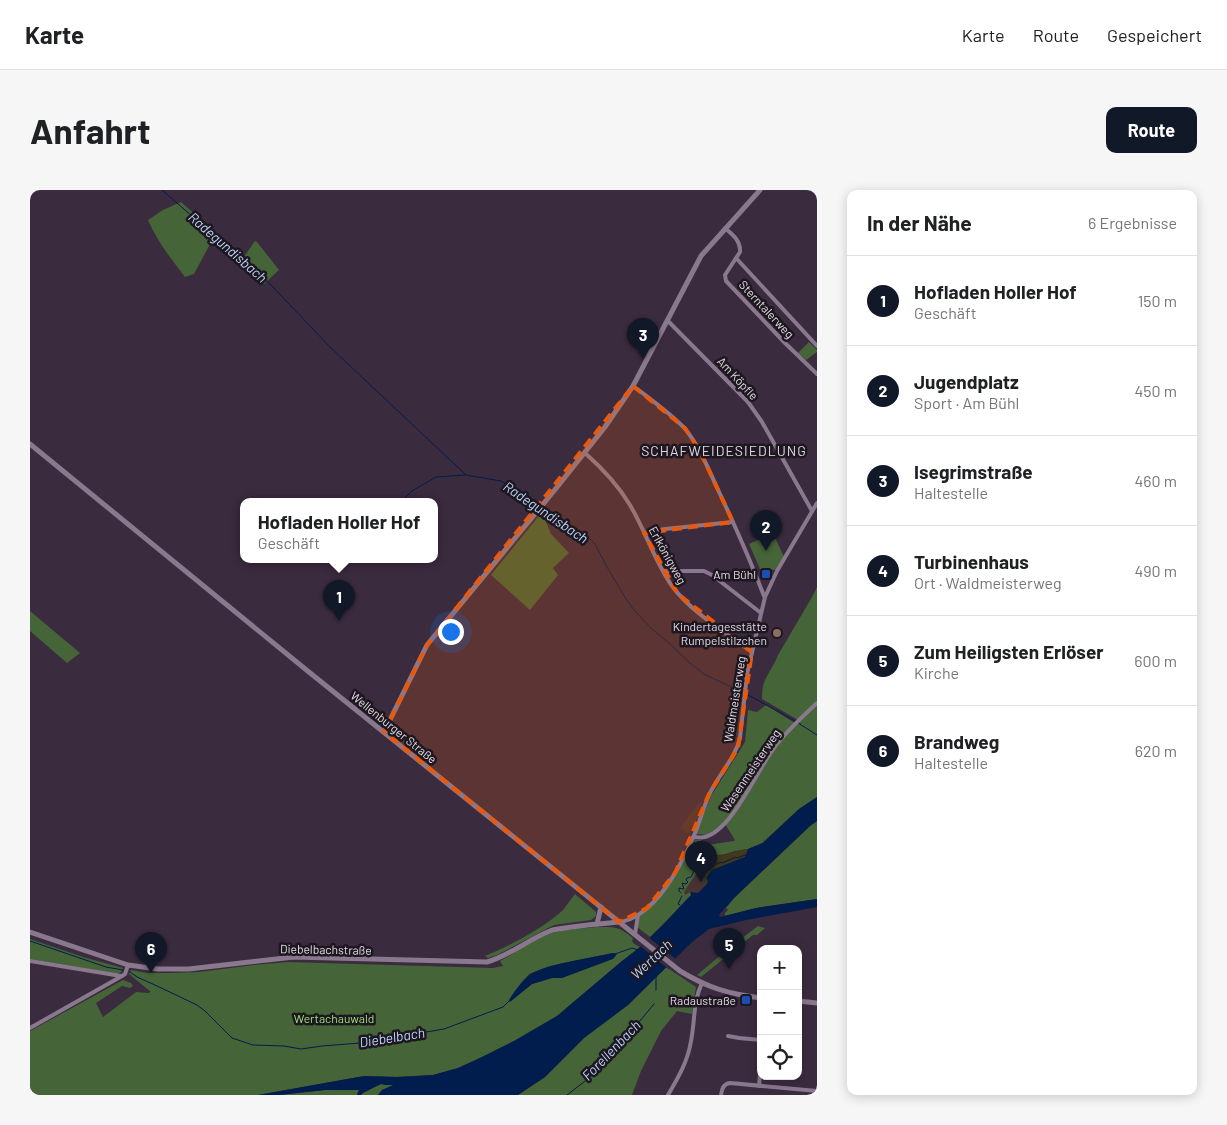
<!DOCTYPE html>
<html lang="de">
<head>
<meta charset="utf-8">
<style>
	:root { --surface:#fff; --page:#f6f6f6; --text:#202124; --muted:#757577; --line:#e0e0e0; --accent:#111827 }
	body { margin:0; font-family:Barlow,sans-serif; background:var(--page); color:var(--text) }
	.controls { position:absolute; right:15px; bottom:15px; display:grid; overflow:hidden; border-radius:10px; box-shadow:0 2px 12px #0003 }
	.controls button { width:45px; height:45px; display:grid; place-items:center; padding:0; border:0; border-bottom:1px solid var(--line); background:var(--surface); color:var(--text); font:25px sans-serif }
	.you { position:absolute; left:420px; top:441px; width:18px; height:18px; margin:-12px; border:4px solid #fff; border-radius:50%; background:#1a73e8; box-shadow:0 0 0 8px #1a73e833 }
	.badge { display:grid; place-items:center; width:32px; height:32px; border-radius:50%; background:var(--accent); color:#fff; font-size:16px; font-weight:700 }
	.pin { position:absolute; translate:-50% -41px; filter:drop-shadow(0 1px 2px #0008) }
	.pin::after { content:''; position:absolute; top:26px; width:18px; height:15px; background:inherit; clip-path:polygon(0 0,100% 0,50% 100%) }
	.popup { position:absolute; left:210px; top:308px; width:198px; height:65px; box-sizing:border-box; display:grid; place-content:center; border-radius:10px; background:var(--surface); filter:drop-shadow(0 1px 4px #0005); font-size:16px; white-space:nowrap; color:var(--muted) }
	.popup b { font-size:19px; color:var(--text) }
	.popup::after { content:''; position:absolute; left:50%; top:100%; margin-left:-10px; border:10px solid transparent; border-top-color:var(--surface) }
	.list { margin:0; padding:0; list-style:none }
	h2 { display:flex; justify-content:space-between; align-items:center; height:65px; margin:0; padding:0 20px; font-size:21px }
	h2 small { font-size:16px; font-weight:400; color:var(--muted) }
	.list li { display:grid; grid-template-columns:32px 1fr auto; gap:15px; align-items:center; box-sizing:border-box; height:90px; padding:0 20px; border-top:1px solid var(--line) }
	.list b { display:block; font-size:19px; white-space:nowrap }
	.list p { margin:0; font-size:16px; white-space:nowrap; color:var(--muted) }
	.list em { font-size:16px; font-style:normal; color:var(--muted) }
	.icon { flex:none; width:28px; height:28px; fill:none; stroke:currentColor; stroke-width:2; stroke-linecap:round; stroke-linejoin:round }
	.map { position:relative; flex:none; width:787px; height:905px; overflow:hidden; border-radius:10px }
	header { display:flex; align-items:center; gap:30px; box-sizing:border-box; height:70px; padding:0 25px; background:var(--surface); border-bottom:1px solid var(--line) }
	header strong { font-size:24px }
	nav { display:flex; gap:28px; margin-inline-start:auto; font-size:18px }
	.intro { display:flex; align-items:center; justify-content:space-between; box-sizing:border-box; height:120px; padding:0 30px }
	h1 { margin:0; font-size:35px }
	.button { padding:12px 22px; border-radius:10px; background:var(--accent); color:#fff; font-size:18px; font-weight:700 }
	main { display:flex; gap:30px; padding:0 30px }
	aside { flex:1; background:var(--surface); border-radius:10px; box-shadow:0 2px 12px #0003 }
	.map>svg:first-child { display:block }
</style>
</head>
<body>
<header>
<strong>Karte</strong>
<nav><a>Karte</a><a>Route</a><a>Gespeichert</a></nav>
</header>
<div class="intro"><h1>Anfahrt</h1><a class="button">Route</a></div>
<main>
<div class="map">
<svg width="787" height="905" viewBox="0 0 787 905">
	<rect width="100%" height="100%" fill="#3a2b3e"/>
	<g fill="#483332">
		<polygon points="669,612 672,613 666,630 658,644 650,638"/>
		<polygon points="669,681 673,685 672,688 677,694 668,703 655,706 653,702 663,688"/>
	</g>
	<g fill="#456438" fill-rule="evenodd">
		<path d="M151,12L186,43L164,84L155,87C141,69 127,51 118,30L133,20Z"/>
		<polygon points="225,51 227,52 249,80 234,94 211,71"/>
		<polygon points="779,152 787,160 787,162 776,170 768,163"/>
		<polygon points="512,322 521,344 539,363 523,378 528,385 500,420 461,385"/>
		<polygon points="743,343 754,367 746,380 730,379 719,354"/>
		<path d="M787,397V607L769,619L732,653L718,659L705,661L695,664L675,667L669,670V675H675L677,677H670L669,681L663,688L654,702L655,705L660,702L662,705L620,747L607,737L609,727C637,706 648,680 665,650H671L670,656L704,651L705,650L695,634L677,645L666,644L681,606L715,552L718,520L727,522L736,515L765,533L771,534L768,530L732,509C732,505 732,500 733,496C736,485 744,476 748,465L782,407Z"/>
		<polygon points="0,421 50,463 37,473 0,441"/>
		<polygon points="787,631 787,709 726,718 695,726 695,723 698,720 696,718 704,708 780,636"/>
		<path d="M545,704L566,722V726L561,730L524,735L467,765L458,768L455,766C479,756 514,738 533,720C537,715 541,709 545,704Z"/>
		<polygon points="728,736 735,738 727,745 723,745 671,787 667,785 704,754"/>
		<path d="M567,737C586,737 588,736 603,748L602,751L604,754L610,757L592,771L527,826L484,851L450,868L428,878L403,885L367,887L334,886L228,905H0V841L93,790L101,793L103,796L100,798L92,796L66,813L73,827L106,802L118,803L121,802L99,784L101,780L117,783H140L169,782L224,775L258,772L463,778L473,776L470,771C486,763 499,752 516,745C532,739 549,739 567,737ZM583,763L532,788H522L502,794L480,811L499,784L520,776Z"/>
		<polygon points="0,749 53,767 93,778 91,782 87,784 0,769"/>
		<polygon points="636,777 666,797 662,824 647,821 631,841 611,881 602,905 488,905 515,887 554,848 598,815"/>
		<polygon points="351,893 365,895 352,900 348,905 331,905 332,903"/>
		<polygon points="295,900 329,900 327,905 249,905"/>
	</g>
	<path fill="#413919" d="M718,659L715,667L682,680L677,694L671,688L673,685L669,681L670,677L676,676L675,674H667C673,664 684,666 694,665C702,663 710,660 718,659Z"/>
	<g fill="#001d4d">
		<polygon points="787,607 787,631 780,636 704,708 689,725 690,727 726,718 787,709 787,717 716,730 679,739 662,752 598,815 554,848 515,887 488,905 348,905 352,900 363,895 355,895 351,894 333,903 331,905 327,905 329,900 295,900 249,905 228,905 334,886 367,887 403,885 428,878 450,868 484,851 527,826 592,771 610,757 634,734 656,710 661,705 660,702 668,703 677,694 678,691 676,688 682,680 715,667 718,659 733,653 769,619"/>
		<path d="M583,763L587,764L583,769L532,788H522L502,794L480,812L479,810C484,802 490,793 498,786C510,775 565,767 583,763Z"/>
	</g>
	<polygon fill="#3a2b3e" points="617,746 647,770 638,779 609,755"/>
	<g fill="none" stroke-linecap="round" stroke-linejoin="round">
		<g stroke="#001d4d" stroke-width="1">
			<polyline points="132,0 240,94 301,158 436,285 471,291 509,314"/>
			<polyline points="371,312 382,301 406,287 435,285"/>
			<polyline points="512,316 559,348 565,354 577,377 596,409 604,420 622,439 640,454 661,474 674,484 722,507 765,531"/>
			<polyline points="768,533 787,545"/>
			<polyline points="651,703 649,701 649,698 654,699 652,693 656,694 658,692 656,690 657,688 661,687 665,679 668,679 670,675 673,677 675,672 679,673 677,675 679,679 681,677 681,674 688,674 690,672 692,673 706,667 707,668 715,665 717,666"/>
			<polyline points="650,715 648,714 652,706"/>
			<polyline points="0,751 76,777 93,780"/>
			<polyline points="585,764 602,758 608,760"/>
			<polyline points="100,782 107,787 125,795 167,815 175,821 202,848 223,855 254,856 271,859 292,856 330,853 414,839 473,817 479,811"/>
			<polyline points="626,800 626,785"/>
			<polyline points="537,905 559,888 589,856 624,814"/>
		</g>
		<g stroke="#8a788e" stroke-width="4">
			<path d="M695,38C703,45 711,51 710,62L695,85L696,91L755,153L787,184"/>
			<polyline points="706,68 787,156"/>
			<polyline points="638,131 718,212 732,232 782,321"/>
			<path d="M603,196C619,208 644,226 656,240C671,259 680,283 690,304C706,338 721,372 734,406"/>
			<path d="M555,263C572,278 588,295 600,315C615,340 625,372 642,396C660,421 697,444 722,462"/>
			<polyline points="614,343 635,339 703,332"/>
			<polyline points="634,381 674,381 682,385 731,423"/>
			<path d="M663,647C667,647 671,648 675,647C703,640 728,577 747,554C759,539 773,526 787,513"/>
			<path d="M589,732C625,727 650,677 663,648C669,634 673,619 679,605C688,585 705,569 710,548L717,484L735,407L747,381L787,313"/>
			<polyline points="605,744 608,725"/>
			<polyline points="0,771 91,786"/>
			<polyline points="0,838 92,786 95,784 98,775"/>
			<polyline points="698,846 709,848 731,850"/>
			<polyline points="729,896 731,873"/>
			<path d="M638,905C648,888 658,871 661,851C665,832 663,811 672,793"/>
			<path d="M691,905C692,899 693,894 700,893L787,901"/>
		</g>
		<g stroke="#8a788e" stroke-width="5">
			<path d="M0,254L274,478L650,781C678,798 699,804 731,808"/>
			<polyline points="354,542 397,455 528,296 575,237 603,196 671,66 730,0"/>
			<polyline points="567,734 571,717"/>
			<path d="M0,742L98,775L128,779H159L264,767L457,772C481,765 497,750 520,741C524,739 530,739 535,738C553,735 571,734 589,732"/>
			<polyline points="768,811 787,813"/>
		</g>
	</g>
	<path fill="#e8590c" fill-opacity="0.2" stroke="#e8590c" stroke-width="4" stroke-dasharray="10 6" stroke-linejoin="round" d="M603,196L655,238L670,261L703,332L614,343L648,404L722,462L708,558L679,604L645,683L617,718L589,732L354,542L397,455Z"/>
	<g fill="#1a4fb4" stroke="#1d171f" stroke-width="2">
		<rect x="731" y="379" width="10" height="10" rx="2.5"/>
		<rect x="711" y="805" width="10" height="10" rx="2.5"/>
	</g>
	<circle fill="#8d6e63" stroke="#1d171f" stroke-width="2" cx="747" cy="443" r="5"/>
	<g text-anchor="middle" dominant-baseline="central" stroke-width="5" stroke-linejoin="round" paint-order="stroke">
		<g font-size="12" fill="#e1d7e4" stroke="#1d171f">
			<text transform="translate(737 119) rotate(47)">Sterntalerweg</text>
			<text transform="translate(708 188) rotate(47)">Am Köpfle</text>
			<text transform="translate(638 365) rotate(61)">Erlkönigweg</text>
			<text transform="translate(704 509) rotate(-81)">Waldmeisterweg</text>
			<text transform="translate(364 537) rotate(39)">Wellenburger Straße</text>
			<text transform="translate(720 580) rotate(-56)">Wasenmeisterweg</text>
			<text transform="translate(296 759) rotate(1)">Diebelbachstraße</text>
		</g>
		<g font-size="12" fill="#e1d7e4" stroke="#1d171f" text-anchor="end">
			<text x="726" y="384">Am Bühl</text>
			<text x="737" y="436">Kindertagesstätte<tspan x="737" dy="14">Rumpelstilzchen</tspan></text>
			<text x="706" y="810">Radaustraße</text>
		</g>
		<g font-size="12" fill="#9de37e" stroke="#1d171f">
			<text x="304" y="828">Wertachauwald</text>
		</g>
		<g font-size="14" font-style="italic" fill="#bad3fa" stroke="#1d171f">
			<text transform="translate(198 57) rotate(41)">Radegundisbach</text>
			<text transform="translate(516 322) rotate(34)">Radegundisbach</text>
			<text transform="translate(621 769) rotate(-43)">Wertach</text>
			<text transform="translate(362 847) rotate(-9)">Diebelbach</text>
			<text transform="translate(581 860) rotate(-46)">Forellenbach</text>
		</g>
		<g font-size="14" letter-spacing="1" fill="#e1d7e4" stroke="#1d171f">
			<text x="694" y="260">SCHAFWEIDESIEDLUNG</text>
		</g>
	</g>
</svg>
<div class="controls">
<button>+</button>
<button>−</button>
<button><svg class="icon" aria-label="locate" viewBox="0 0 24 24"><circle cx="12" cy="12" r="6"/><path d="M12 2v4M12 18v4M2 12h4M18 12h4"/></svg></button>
</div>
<div class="you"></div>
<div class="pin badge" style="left:309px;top:431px">1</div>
<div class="popup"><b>Hofladen Holler Hof</b>Geschäft</div>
<div class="pin badge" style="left:736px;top:361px">2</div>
<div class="pin badge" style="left:613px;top:169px">3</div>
<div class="pin badge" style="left:671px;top:692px">4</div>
<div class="pin badge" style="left:699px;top:779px">5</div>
<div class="pin badge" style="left:121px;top:783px">6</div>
</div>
<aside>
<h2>In der Nähe<small>6 Ergebnisse</small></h2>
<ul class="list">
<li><span class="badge">1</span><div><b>Hofladen Holler Hof</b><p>Geschäft</p></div><em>150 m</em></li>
<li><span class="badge">2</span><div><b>Jugendplatz</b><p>Sport · Am Bühl</p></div><em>450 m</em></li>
<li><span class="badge">3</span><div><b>Isegrimstraße</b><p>Haltestelle</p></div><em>460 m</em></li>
<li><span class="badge">4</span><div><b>Turbinenhaus</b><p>Ort · Waldmeisterweg</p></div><em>490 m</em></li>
<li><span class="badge">5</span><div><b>Zum Heiligsten Erlöser</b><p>Kirche</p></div><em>600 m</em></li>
<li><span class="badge">6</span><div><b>Brandweg</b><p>Haltestelle</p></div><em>620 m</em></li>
</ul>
</aside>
</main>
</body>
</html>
